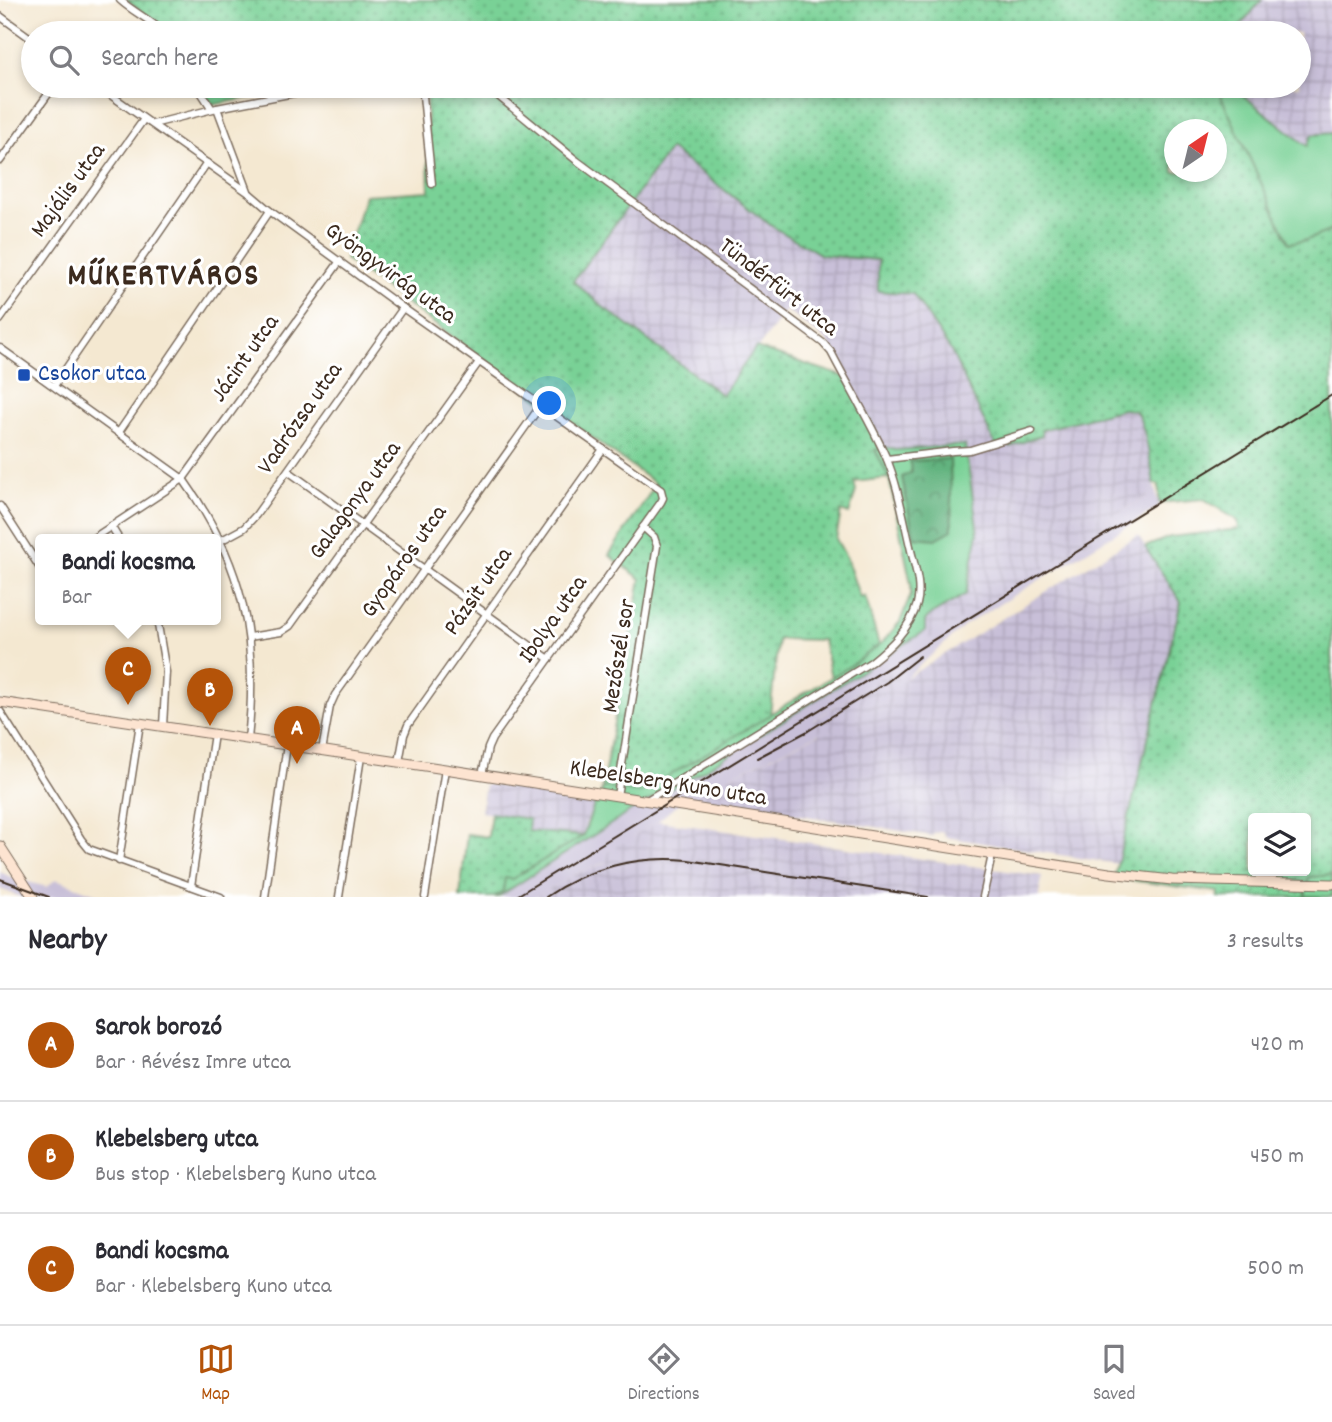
<!DOCTYPE html>
<html lang="en">
<head>
<meta charset="utf-8">
<style>
	:root { --surface:#fff; --page:#f2f2f3; --text:#2b2b33; --muted:#7c7c81; --line:#e1e1e2; --accent:#b45309 }
	body { margin:0; font-family:Dekko,sans-serif; background:var(--page); color:var(--text) }
	.controls { position:absolute; right:21px; bottom:21px; display:grid; overflow:hidden; border-radius:7px; box-shadow:0 4px 10px #0003 }
	.controls button { width:63px; height:63px; display:grid; place-items:center; padding:0; border:0; border-bottom:2px solid var(--line); background:var(--surface); color:var(--text); font:35px sans-serif }
	.compass { position:absolute; left:1164px; top:119px; width:63px; height:63px; border-radius:50%; background:var(--surface); box-shadow:0 4px 10px #0003; rotate:35deg }
	.you { position:absolute; left:550px; top:404px; width:24px; height:24px; margin:-18px; border:5px solid #fff; border-radius:50%; background:#1a73e8; box-shadow:0 0 0 10px #1a73e833 }
	.badge { display:grid; place-items:center; width:46px; height:46px; border-radius:50%; background:var(--accent); color:#fff; font-size:23px; font-weight:700 }
	.pin { position:absolute; translate:-50% -58px; filter:drop-shadow(0 2px 4px #0008) }
	.pin::after { content:''; position:absolute; top:37px; width:24px; height:21px; background:inherit; clip-path:polygon(0 0,100% 0,50% 100%) }
	.popup { position:absolute; left:35px; top:534px; width:186px; height:91px; box-sizing:border-box; display:grid; place-content:center; border-radius:7px; background:var(--surface); filter:drop-shadow(0 2px 5px #0005); font-size:23px; white-space:nowrap; color:var(--muted) }
	.popup b { font-size:26px; color:var(--text) }
	.popup::after { content:''; position:absolute; left:50%; top:100%; margin-left:-14px; border:14px solid transparent; border-top-color:var(--surface) }
	.list { margin:0; padding:0; list-style:none }
	h2 { display:flex; justify-content:space-between; align-items:center; height:91px; margin:0; padding:0 28px; font-size:30px }
	h2 small { font-size:23px; font-weight:400; color:var(--muted) }
	.list li { display:grid; grid-template-columns:46px 1fr auto; gap:21px; align-items:center; box-sizing:border-box; height:112px; padding:0 28px; border-top:2px solid var(--line) }
	.list b { display:block; font-size:26px; white-space:nowrap }
	.list p { margin:0; font-size:23px; white-space:nowrap; color:var(--muted) }
	.list em { font-size:23px; font-style:normal; color:var(--muted) }
	.icon { flex:none; width:38px; height:38px; fill:none; stroke:currentColor; stroke-width:2; stroke-linecap:round; stroke-linejoin:round }
	.map { position:relative; flex:none; width:1332px; height:897px; overflow:hidden }
	.search { position:absolute; background:var(--surface); box-shadow:0 4px 10px #0003; left:21px; right:21px; top:21px; height:77px; display:flex; align-items:center; gap:18px; box-sizing:border-box; padding:0 24px; border-radius:38px; color:var(--muted); font-size:26px }
	.sheet { height:427px; background:var(--surface) }
	nav { display:flex; justify-content:space-around; align-items:center; box-sizing:border-box; height:98px; border-top:2px solid var(--line); background:var(--surface); font-size:19px; color:var(--muted) }
	nav a { display:grid; justify-items:center; gap:4px }
	nav .on { color:var(--accent) }
	.map>svg:first-child { display:block }
</style>
</head>
<body>
<div class="map">
<svg width="1332" height="897" viewBox="0 0 1332 897">
	<defs>
		<pattern id="industrial-grid" width="8" height="8" patternUnits="userSpaceOnUse" patternTransform="scale(1.75)"><rect width="8" height="8" fill="#c8bfd8"/><path d="M0 4h8M4 0v8" fill="none" stroke="#ada4b9"/></pattern>
		<pattern id="forest-crowns" width="20" height="18" patternUnits="userSpaceOnUse" patternTransform="scale(1.75)"><rect width="20" height="18" fill="#62b37f"/><path d="M2 6a3 3 0 1 1 6 0M12 15a3 3 0 1 1 6 0" fill="none" stroke="#529267"/></pattern>
		<pattern id="park-dots" width="8" height="8" patternUnits="userSpaceOnUse" patternTransform="scale(1.75)"><rect width="8" height="8" fill="#79d196"/><path d="M2 2h.1M6 6h.1" fill="none" stroke="#64aa7a" stroke-width="1.8" stroke-linecap="round"/></pattern>
	</defs>
	<rect width="100%" height="100%" fill="#fff"/>
	<filter id="ink" filterUnits="userSpaceOnUse"><feTurbulence type="fractalNoise" baseFrequency=".0143" numOctaves="2"/><feDisplacementMap in="SourceGraphic" scale="14" xChannelSelector="R" yChannelSelector="G"/><feConvolveMatrix kernelMatrix="1 2 1 2 8 2 1 2 1" color-interpolation-filters="sRGB"/></filter>
	<filter id="wash" filterUnits="userSpaceOnUse"><feTurbulence type="fractalNoise" baseFrequency=".00686" numOctaves="4" result="noise"/><feDisplacementMap in="SourceGraphic" scale="28" xChannelSelector="R" yChannelSelector="G"/><feGaussianBlur stdDeviation="1.57" result="paint"/><feColorMatrix in="noise" values="0 0 0 0 0 0 0 0 0 0 0 0 0 0 0 0 0 1.4 0 .05"/><feComposite in="paint" operator="in"/></filter>
	<g filter="url(#wash)">
		<rect width="100%" height="100%" fill="#f4e8d1"/>
		<g fill="url(#industrial-grid)">
			<polygon points="1262,0 1332,0 1332,133 1312,135 1307,147 1231,86 1299,86 1299,33 1234,33"/>
			<polygon points="670,149 773,227 821,255 878,260 913,294 951,351 1008,441 1010,446 1042,435 1040,431 1123,409 1134,410 1139,416 1143,427 1154,484 1150,495 1103,522 1107,530 930,639 925,631 925,621 929,616 966,594 978,533 968,458 895,450 884,447 827,341 786,310 722,396 603,307 573,281"/>
			<polygon points="1138,535 1181,602 1118,864 945,837 944,833 941,832 933,833 933,836 686,797 819,734 812,721 891,671 901,681"/>
			<polygon points="485,784 600,800 594,805 586,823 583,836 527,831 529,819 481,812"/>
			<polygon points="658,821 1042,876 1039,897 535,897 579,872 606,863 604,854"/>
		</g>
		<g fill="#c8bfd8">
			<polygon points="1154,484 1159,507 967,624 901,682 891,671 813,720 820,733 686,797 658,821 605,854 607,862 579,872 535,897 498,897 634,809 696,775 925,631 930,638 1107,530 1103,522 1150,495"/>
			<polygon points="0,872 13,878 47,887 56,879 104,897 21,897 0,889"/>
		</g>
		<g fill="#79d196" stroke="#5a7e5a" stroke-width="2" fill-rule="evenodd">
			<polygon points="1216,86 1231,86 1307,146 1312,135 1332,133 1332,230 1307,240 1289,243"/>
			<path d="M965,445L978,533L966,594L929,616L925,621V631L696,775L634,809L498,897H494L503,891L504,878L583,836L594,805L600,800L602,787L640,792L850,666L883,642L900,622L911,594V584L889,478L875,449L884,447L895,450ZM950,460L902,478L912,472L910,461Z"/>
			<polygon points="1332,875 1332,897 1305,896 1309,877"/>
		</g>
		<polygon fill="url(#forest-crowns)" stroke="#4e6e4e" stroke-width="2" points="950,459 952,530 936,539 914,537 902,477 912,472 909,461"/>
		<g fill="url(#park-dots)" stroke="#5a7e5a" stroke-width="2" fill-rule="evenodd">
			<polygon points="126,0 1262,0 1234,33 165,33 159,24"/>
			<polygon points="200,86 309,86 212,105"/>
			<path d="M426,86H1216L1289,243L1307,240L1332,230V814L1330,815L1331,875L1309,877L1305,896L1321,897H1218L1219,892L1114,878L1181,602L1145,547L1170,537L1239,529L1238,521L1204,499L1159,503V485L1154,484C1152,471 1144,417 1135,411C1133,410 1125,409 1123,409L1041,430L1042,435L1010,447L1008,441L996,446L951,351L913,294L878,291V260L822,255L773,227L670,149L573,281L603,307L722,395L756,348L846,377L884,447L875,450L889,478L854,482L856,491L849,514L841,511L836,539L846,557L860,598L865,596L879,645L850,666L831,677L823,640L778,639L770,715L640,793L602,787L641,579L609,555L656,484L345,259L365,195L429,191ZM1174,130H1216V172H1174ZM1253,818H1306V871H1253Z"/>
			<polygon points="491,813 529,819 528,831 583,836 512,879 505,878 503,891 494,897 460,897 467,834 488,837"/>
		</g>
	</g>
	<g filter="url(#ink)">
		<g fill="none" stroke-linecap="round" stroke-linejoin="round">
			<defs>
				<g id="street">
					<path d="M120,0C134,13 152,20 164,33"/>
					<polyline points="0,16 33,40"/>
					<polyline points="98,86 249,193 270,211 403,308 661,490 663,498 661,502 492,739 488,748 482,775"/>
					<polyline points="197,86 212,109"/>
					<polyline points="422,86 432,184"/>
					<path d="M486,86L576,160L823,343L831,352C849,387 870,421 886,457C898,485 903,517 910,546C914,565 922,585 917,604C910,629 890,647 871,662L647,800"/>
					<polyline points="217,108 248,191"/>
					<polyline points="153,124 217,108 330,86"/>
					<polyline points="0,161 54,86"/>
					<polyline points="0,320 144,119"/>
					<path d="M0,348L183,479C243,562 259,639 248,739"/>
					<polyline points="54,386 207,163"/>
					<polyline points="119,432 270,211"/>
					<polyline points="887,459 953,451 970,450 1032,431"/>
					<polyline points="288,471 549,659"/>
					<polyline points="0,506 40,568"/>
					<polyline points="111,526 119,539"/>
					<polyline points="92,539 183,479 340,261"/>
					<polyline points="220,541 244,528 256,515 403,308"/>
					<polyline points="157,619 166,672 163,726"/>
					<polyline points="249,637 281,632 290,626 479,362"/>
					<polyline points="0,711 81,839 89,849 221,897"/>
					<polyline points="322,751 330,706 335,695 541,405"/>
					<polyline points="399,762 404,735 408,725 603,449"/>
					<polyline points="617,796 657,546 654,537 643,527"/>
					<polyline points="119,861 140,723"/>
					<polyline points="191,886 214,734"/>
					<polyline points="265,897 287,745"/>
					<polyline points="339,897 361,757"/>
					<polyline points="425,897 445,769"/>
					<polyline points="983,897 992,855"/>
				</g>
				<g id="secondary">
					<polyline points="0,702 445,769 1109,873 1172,880 1332,884"/>
					<polyline points="0,846 33,897"/>
				</g>
			</defs>
			<use href="#street" stroke="#7c6c5d" stroke-width="9"/>
			<use href="#secondary" stroke="#7c6c5d" stroke-width="11"/>
			<use href="#street" stroke="#fff" stroke-width="6"/>
			<use href="#secondary" stroke="#fde4d1" stroke-width="9"/>
			<g stroke="#3b2a1e" stroke-width="2">
				<polyline points="757,758 808,731 887,682 920,656"/>
				<polyline points="0,879 49,897"/>
				<polyline points="515,897 1332,395"/>
				<path d="M546,897C587,868 637,855 688,860L928,897"/>
			</g>
		</g>
	</g>
	<rect fill="#1a4fb4" stroke="#fff" stroke-width="2.5" x="17" y="368" width="14" height="14" rx="3.5"/>
	<g text-anchor="middle" dominant-baseline="central" stroke-width="6" stroke-linejoin="round" paint-order="stroke">
		<g font-size="24" fill="#3b2a1e" stroke="#fff">
			<text transform="translate(69 191) rotate(-54)">Majális utca</text>
			<text transform="translate(390 274) rotate(36)">Gyöngyvirág utca</text>
			<text transform="translate(778 288) rotate(38)">Tündérfürt utca</text>
			<text transform="translate(246 359) rotate(-55)">Jácint utca</text>
			<text transform="translate(301 419) rotate(-55)">Vadrózsa utca</text>
			<text transform="translate(356 501) rotate(-54)">Galagonya utca</text>
			<text transform="translate(405 562) rotate(-55)">Gyopáros utca</text>
			<text transform="translate(479 592) rotate(-55)">Pázsit utca</text>
			<text transform="translate(554 620) rotate(-55)">Ibolya utca</text>
			<text transform="translate(620 656) rotate(-81)">Mezőszél sor</text>
			<text transform="translate(668 784) rotate(9)">Klebelsberg Kuno utca</text>
		</g>
		<g font-size="24" fill="#164399" stroke="#fff" text-anchor="start">
			<text x="38" y="375">Csokor utca</text>
		</g>
		<g font-size="32" font-weight="bold" letter-spacing="2" fill="#3b2a1e" stroke="#fff">
			<text x="164" y="278">MŰKERTVÁROS</text>
		</g>
	</g>
</svg>
<div class="controls">
<button><svg class="icon" aria-label="layers" viewBox="0 0 24 24"><path d="M12 4l9 5-9 5-9-5zM3 14l9 5 9-5"/></svg></button>
</div>
<svg class="compass" viewBox="-18 -18 36 36"><path d="M0-13l5 13h-10z" fill="#e53935"/><path d="M0 13l5-13h-10z" fill="#7c7c81"/></svg>
<div class="you"></div>
<div class="pin badge" style="left:297px;top:764px">A</div>
<div class="pin badge" style="left:210px;top:726px">B</div>
<div class="pin badge" style="left:128px;top:705px">C</div>
<div class="popup"><b>Bandi kocsma</b>Bar</div>
<div class="search"><svg class="icon" aria-label="search" viewBox="0 0 24 24"><circle cx="10" cy="10" r="6"/><path d="M15 15l6 6"/></svg>Search here</div>
</div>
<section class="sheet">
<h2>Nearby<small>3 results</small></h2>
<ul class="list">
<li><span class="badge">A</span><div><b>Sarok borozó</b><p>Bar · Révész Imre utca</p></div><em>420 m</em></li>
<li><span class="badge">B</span><div><b>Klebelsberg utca</b><p>Bus stop · Klebelsberg Kuno utca</p></div><em>450 m</em></li>
<li><span class="badge">C</span><div><b>Bandi kocsma</b><p>Bar · Klebelsberg Kuno utca</p></div><em>500 m</em></li>
</ul>
</section>
<nav>
<a class="on"><svg class="icon" aria-label="map" viewBox="0 0 24 24"><path d="M3 6l6-2 6 2 6-2v14l-6 2-6-2-6 2zM9 4v14M15 6v14"/></svg>Map</a>
<a><svg class="icon" aria-label="directions" viewBox="0 0 24 24"><path d="M12 3l9 9-9 9-9-9zM9 14v-3h6M13 9l2 2-2 2"/></svg>Directions</a>
<a><svg class="icon" aria-label="saved" viewBox="0 0 24 24"><path d="M7 4h10v16l-5-4-5 4z"/></svg>Saved</a>
</nav>
</body>
</html>
